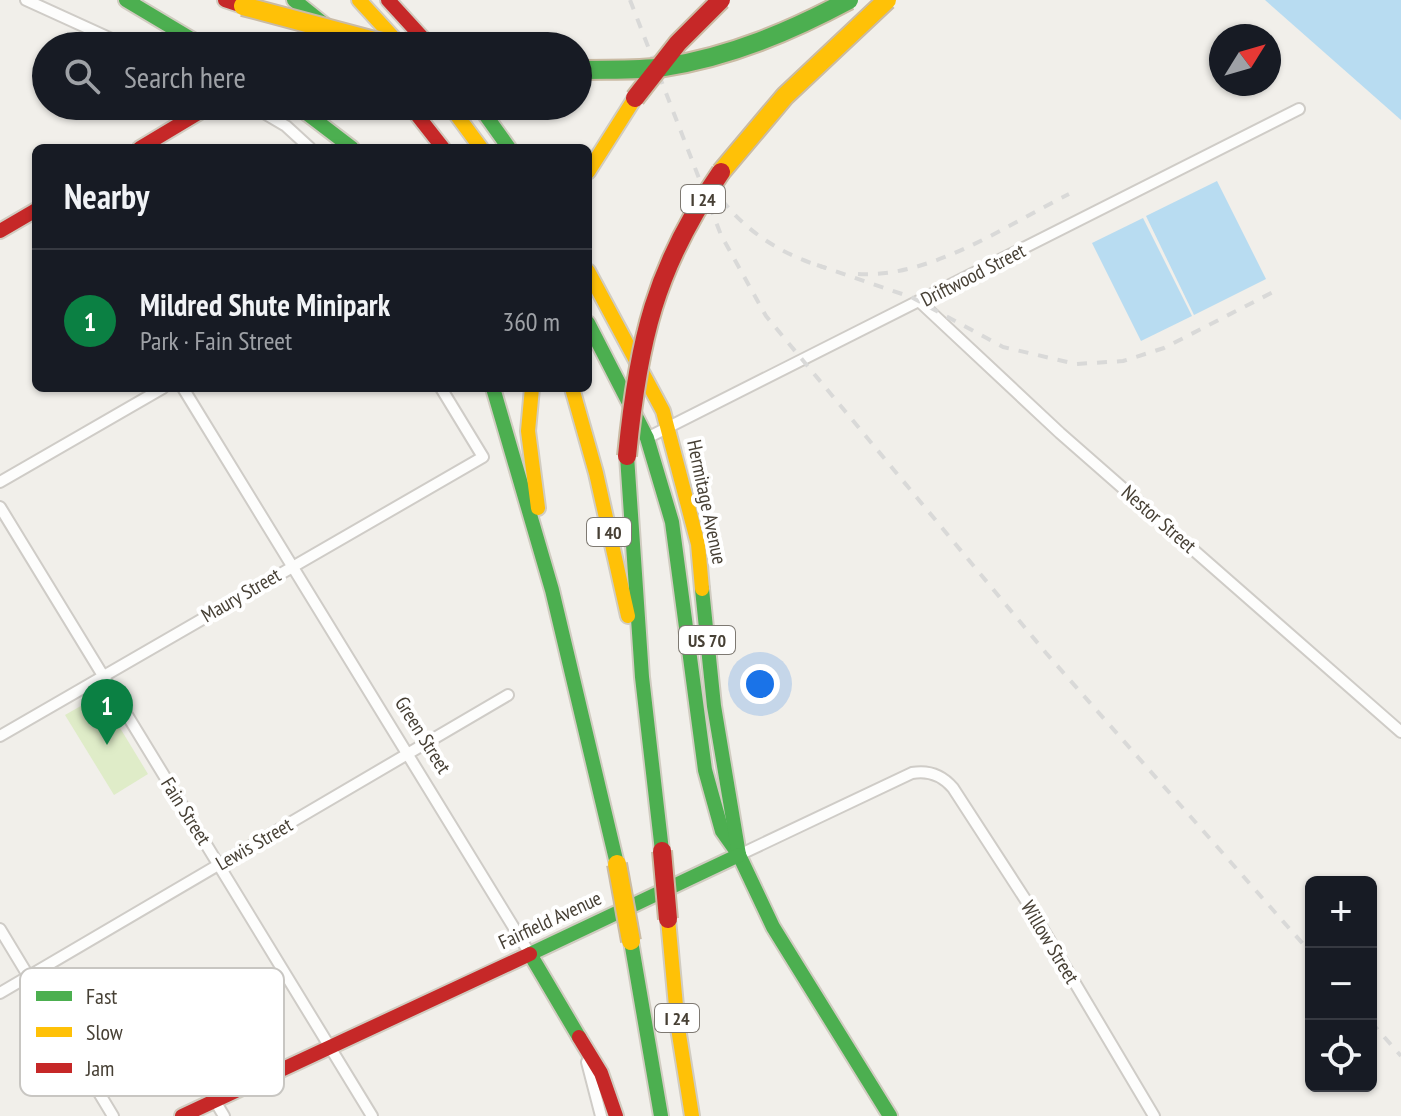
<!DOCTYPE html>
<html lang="en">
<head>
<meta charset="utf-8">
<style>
	:root { --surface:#171b24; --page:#242831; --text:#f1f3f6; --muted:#9ea1a6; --line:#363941; --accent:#0b8043 }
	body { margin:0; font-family:"PT Sans Narrow",sans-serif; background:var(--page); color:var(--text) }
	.controls { position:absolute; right:24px; bottom:24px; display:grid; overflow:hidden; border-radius:12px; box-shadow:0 2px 6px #0004 }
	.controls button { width:72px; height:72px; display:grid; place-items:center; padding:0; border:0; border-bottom:2px solid var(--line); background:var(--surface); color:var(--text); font:40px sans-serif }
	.compass { position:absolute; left:1209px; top:24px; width:72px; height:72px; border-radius:50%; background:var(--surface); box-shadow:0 2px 6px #0004; rotate:53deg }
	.you { position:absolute; left:760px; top:684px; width:28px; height:28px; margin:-20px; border:6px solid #fff; border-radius:50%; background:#1a73e8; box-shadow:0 0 0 12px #1a73e833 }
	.badge { display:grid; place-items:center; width:52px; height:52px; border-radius:50%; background:var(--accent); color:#fff; font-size:26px; font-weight:700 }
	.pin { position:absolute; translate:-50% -66px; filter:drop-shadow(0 2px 4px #0008) }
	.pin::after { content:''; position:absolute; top:42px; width:28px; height:24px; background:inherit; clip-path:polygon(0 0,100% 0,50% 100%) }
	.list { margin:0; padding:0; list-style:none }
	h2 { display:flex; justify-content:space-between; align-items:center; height:104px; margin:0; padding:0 32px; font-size:34px }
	h2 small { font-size:26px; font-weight:400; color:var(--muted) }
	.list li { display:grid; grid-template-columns:52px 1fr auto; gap:24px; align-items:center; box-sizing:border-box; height:144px; padding:0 32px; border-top:2px solid var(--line) }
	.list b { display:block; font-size:30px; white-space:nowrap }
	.list p { margin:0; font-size:26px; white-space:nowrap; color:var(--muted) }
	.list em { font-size:26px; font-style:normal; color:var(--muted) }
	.icon { flex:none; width:44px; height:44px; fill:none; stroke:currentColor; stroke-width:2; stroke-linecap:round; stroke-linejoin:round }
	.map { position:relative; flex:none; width:1401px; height:1116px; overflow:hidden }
	.search { position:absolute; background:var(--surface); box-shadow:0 2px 6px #0004; left:32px; top:32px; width:560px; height:88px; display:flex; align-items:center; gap:20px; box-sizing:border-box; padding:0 28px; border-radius:44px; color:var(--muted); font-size:30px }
	.panel { position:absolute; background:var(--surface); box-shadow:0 2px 6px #0004; left:32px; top:144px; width:560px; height:248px; border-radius:12px }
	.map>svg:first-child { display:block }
</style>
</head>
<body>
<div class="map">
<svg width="1401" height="1116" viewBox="0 0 1401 1116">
	<rect width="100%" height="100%" fill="#f1efea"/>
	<polygon fill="#dfecc8" points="100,695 148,774 114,795 65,715"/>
	<g fill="#b8dcf1">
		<polygon points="1265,0 1401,0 1401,120"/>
		<polygon points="1217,181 1266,279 1194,315 1146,216"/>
		<polygon points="1143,218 1192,316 1141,341 1092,243"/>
	</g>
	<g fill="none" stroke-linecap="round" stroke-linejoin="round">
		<defs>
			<g id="street">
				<polyline points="26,0 127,46"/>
				<polyline points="252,106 286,126 310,148"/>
				<polyline points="920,302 1060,433 1401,732"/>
				<polyline points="183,388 530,954"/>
				<polyline points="647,438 1299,109"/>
				<polyline points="0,482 163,388"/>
				<polyline points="0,507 372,1116"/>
				<polyline points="0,736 483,457 441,388"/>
				<path d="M739,855L912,773C929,770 942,775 953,788L1025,899L1154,1116"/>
				<polyline points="0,929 113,1116"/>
				<polyline points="0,993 508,695"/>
				<polyline points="587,1062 601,1116"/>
				<polyline points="215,1101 224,1116"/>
			</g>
			<g id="fast">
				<polyline points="126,0 203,46"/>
				<polyline points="294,0 351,46"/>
				<polyline points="297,106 352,148"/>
				<polyline points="479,106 509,148"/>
				<polyline points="588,323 647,438 672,522 705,770 722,831 739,855 773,927 890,1116"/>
				<polyline points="493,388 552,590 617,864"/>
				<polyline points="627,456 642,677 662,851"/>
				<polyline points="702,589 714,706 739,855"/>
				<polyline points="631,941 661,1116"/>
				<polyline points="579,1037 530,954 739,855"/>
			</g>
			<g id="slow">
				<polyline points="359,0 401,46"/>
				<polyline points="450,106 481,148"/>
				<polyline points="588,172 635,98"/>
				<polyline points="588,271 663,411 698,544 702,589"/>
				<polyline points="532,388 528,431 538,508"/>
				<polyline points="572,388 596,473 628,616"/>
				<polyline points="668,919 678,1028 692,1116"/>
			</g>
			<g id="jam">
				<polyline points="225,0 243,6"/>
				<polyline points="388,0 430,46"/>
				<polyline points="410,106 443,148"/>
				<polyline points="140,148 210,106"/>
				<polyline points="0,231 36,210"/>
				<polyline points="579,1037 601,1073 616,1116"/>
				<polyline points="182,1116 530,954"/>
			</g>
		</defs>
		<use href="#street" stroke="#cfccc7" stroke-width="14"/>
		<use href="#fast" stroke="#d1ccc1" stroke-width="18"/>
		<use href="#slow" stroke="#d1ccc1" stroke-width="18"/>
		<use href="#jam" stroke="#d1ccc1" stroke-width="18"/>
		<use href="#street" stroke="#fdfdfc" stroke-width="10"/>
		<use href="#fast" stroke="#4caf50" stroke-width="14"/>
		<use href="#slow" stroke="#ffc107" stroke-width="14"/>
		<use href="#jam" stroke="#c62828" stroke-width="14"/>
		<g stroke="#d9d9d8" stroke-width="4" stroke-dasharray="10 10" stroke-linecap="butt">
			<polyline points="630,0 721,235 766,316 1046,653 1311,953"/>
			<path d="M710,184C739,227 776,253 826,268"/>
			<polyline points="817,265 911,297 1003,347 1076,364 1123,361 1164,348 1279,289"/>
			<path d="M858,274C931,278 1005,226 1069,194"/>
			<polyline points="1371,1022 1401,1056"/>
		</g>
		<defs>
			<path id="fast-bridge" d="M578,70C607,69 636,71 664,67C730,57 791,31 849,0"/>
			<g id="slow-bridge">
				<polyline points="243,6 393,46"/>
				<polyline points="721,172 785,96 887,0"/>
				<polyline points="617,864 631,941"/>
			</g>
			<g id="jam-bridge">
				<polyline points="635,98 678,43 721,0"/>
				<path d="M627,456C638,342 655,267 721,172"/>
				<polyline points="662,851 668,919"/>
			</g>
		</defs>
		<use href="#fast-bridge" stroke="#cabba4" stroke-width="22" stroke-linecap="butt"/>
		<use href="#slow-bridge" stroke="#cabba4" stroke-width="22" stroke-linecap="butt"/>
		<use href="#jam-bridge" stroke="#cabba4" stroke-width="22" stroke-linecap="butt"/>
		<use href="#fast-bridge" stroke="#4caf50" stroke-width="18"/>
		<use href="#slow-bridge" stroke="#ffc107" stroke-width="18"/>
		<use href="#jam-bridge" stroke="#c62828" stroke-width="18"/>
	</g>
	<g text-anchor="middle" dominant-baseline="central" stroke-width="8" stroke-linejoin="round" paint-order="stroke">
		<g fill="#fff" stroke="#7e7972" stroke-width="2">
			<rect x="681" y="185" width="44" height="28" rx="6"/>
			<rect x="587" y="518" width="44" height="28" rx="6"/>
			<rect x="679" y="626" width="56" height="28" rx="6"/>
			<rect x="655" y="1004" width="44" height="28" rx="6"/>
		</g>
		<g font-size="18" font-weight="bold" fill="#474035">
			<text x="703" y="199">I 24</text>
			<text x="609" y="532">I 40</text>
			<text x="707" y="640">US 70</text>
			<text x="677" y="1018">I 24</text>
		</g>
		<g font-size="20" fill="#474035" stroke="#fff">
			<text transform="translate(973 275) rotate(-27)">Driftwood Street</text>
			<text transform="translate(707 502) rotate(78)">Hermitage Avenue</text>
			<text transform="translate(1159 519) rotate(41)">Nestor Street</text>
			<text transform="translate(241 595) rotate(-30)">Maury Street</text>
			<text transform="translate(423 735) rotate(58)">Green Street</text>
			<text transform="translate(186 811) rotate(58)">Fain Street</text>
			<text transform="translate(254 844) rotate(-30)">Lewis Street</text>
			<text transform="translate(550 920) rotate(-25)">Fairfield Avenue</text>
			<text transform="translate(1050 942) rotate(59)">Willow Street</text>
		</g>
	</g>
	<rect x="20" y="968" width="264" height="128" rx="12" fill="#fff" stroke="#c8c6c2" stroke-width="2"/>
	<rect x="36" y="991" width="36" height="10" fill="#4caf50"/>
	<rect x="36" y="1027" width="36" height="10" fill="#ffc107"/>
	<rect x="36" y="1063" width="36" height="10" fill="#c62828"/>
	<g font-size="22" fill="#474035">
		<text x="86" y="1004">Fast</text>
		<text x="86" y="1040">Slow</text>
		<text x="86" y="1076">Jam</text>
	</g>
</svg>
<div class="controls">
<button>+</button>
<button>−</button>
<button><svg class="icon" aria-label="locate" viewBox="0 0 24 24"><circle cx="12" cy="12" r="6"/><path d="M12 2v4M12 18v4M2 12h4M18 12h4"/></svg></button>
</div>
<svg class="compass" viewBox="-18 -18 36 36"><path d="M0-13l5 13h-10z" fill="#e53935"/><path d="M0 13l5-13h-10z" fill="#9ea1a6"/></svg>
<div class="you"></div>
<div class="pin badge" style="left:107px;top:745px">1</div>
<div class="search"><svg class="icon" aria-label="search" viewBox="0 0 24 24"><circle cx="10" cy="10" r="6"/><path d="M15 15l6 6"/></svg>Search here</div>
<section class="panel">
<h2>Nearby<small></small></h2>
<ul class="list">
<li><span class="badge">1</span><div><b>Mildred Shute Minipark</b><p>Park · Fain Street</p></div><em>360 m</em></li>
</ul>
</section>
</div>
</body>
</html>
